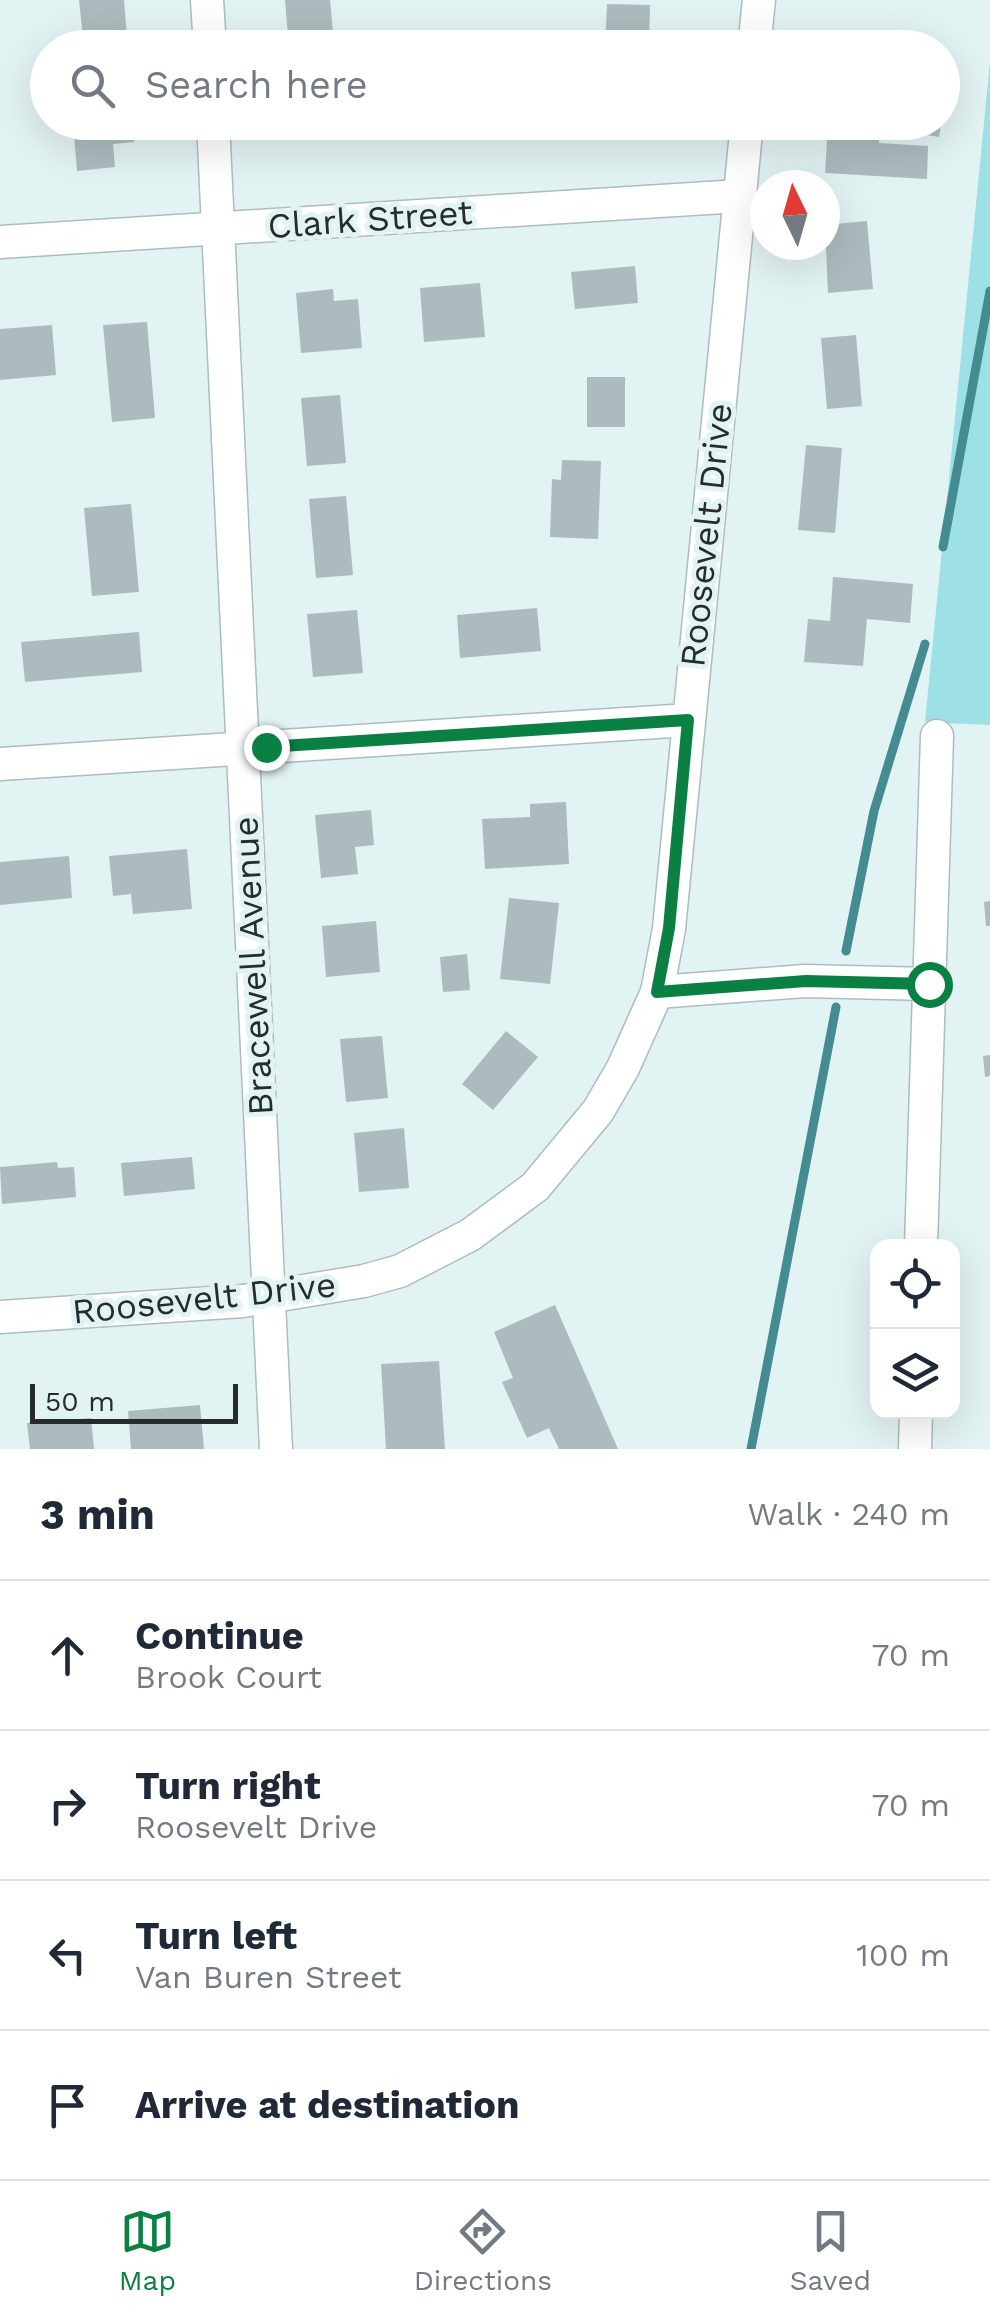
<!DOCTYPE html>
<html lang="en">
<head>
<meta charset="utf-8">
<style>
	:root { --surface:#fff; --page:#f2f2f3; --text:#1f2937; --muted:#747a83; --line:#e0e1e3; --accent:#0b8043 }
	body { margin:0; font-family:"Work Sans",sans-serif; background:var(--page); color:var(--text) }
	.controls { position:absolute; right:30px; bottom:30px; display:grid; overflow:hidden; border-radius:20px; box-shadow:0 10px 40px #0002 }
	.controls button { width:90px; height:90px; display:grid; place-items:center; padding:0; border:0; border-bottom:2px solid var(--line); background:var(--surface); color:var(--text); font:50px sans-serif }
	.compass { position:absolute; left:750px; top:170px; width:90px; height:90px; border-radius:50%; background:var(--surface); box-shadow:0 10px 40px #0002; rotate:355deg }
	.scale { position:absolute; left:30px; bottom:25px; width:208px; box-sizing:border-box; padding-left:10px; border:5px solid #262c2c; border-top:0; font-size:28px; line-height:35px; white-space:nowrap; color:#262c2c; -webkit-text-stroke:8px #e2f3f4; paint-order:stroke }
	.stop { position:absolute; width:30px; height:30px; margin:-22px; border:8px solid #0b8043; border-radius:50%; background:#fff }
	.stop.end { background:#0b8043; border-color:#fff; box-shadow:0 2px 10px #0008 }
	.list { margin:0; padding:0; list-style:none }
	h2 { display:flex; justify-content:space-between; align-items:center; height:130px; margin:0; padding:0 40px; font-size:42px }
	h2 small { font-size:32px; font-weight:400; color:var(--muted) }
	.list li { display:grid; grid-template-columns:65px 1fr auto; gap:30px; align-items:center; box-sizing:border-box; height:150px; padding:0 40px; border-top:2px solid var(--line) }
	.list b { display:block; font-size:38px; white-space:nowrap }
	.list p { margin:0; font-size:32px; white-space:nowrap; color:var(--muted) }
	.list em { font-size:32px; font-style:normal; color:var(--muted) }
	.icon { flex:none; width:55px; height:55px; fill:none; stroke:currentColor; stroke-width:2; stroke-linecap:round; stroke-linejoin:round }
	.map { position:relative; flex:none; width:990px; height:1449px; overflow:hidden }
	.search { position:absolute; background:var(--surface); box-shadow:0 10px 40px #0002; left:30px; right:30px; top:30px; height:110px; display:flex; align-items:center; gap:25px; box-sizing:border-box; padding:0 35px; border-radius:55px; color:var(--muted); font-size:38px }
	.sheet { height:730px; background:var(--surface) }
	nav { display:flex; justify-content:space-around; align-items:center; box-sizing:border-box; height:140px; border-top:2px solid var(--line); background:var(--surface); font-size:28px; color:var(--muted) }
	nav a { display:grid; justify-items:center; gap:5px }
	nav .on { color:var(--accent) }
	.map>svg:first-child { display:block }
</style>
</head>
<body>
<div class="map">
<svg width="990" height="1449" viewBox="0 0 990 1449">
	<rect width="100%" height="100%" fill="#e2f3f4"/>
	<polygon fill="#9de0e6" points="990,62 990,725 925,722"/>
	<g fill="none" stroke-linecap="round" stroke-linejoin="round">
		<g stroke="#458c92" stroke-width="9">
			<polyline points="943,547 990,291"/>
			<polyline points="846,951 874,811 925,644"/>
			<polyline points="751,1449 836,1007"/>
		</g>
	</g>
	<g fill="#acbcbe">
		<polygon points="79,0 124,0 128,48 84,48"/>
		<polygon points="285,0 330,0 333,32 288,36"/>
		<polygon points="607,4 650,5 649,48 605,48"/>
		<polygon points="837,36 877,39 876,48 836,48"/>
		<polygon points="133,122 134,142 113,144 115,167 77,171 73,123"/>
		<polygon points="300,122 363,122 364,125 301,131"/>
		<rect x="594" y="122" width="48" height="18"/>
		<polygon points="915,122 941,124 939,137 914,133"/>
		<polygon points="828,124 880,127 879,143 928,146 927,179 825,173"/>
		<polygon points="867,221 873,289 828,293 825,225"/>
		<polygon points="635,266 638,303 575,309 571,272"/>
		<polygon points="480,283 485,337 424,342 420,288"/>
		<polygon points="333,289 334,301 358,299 362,348 301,353 296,293"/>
		<polygon points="147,322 155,418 112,422 103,325"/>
		<polygon points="52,325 56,375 0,380 0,329"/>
		<polygon points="856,335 862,406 827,409 821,338"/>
		<rect x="587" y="377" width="38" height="50"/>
		<polygon points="340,395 346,463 307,466 301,398"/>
		<polygon points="806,445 842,448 835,533 798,530"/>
		<polygon points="562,460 601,461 598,539 550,537 552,479 561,480"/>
		<polygon points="346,496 353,575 316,578 309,499"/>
		<polygon points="131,504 139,592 92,596 84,508"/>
		<polygon points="833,577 913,584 910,623 867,619 863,666 804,662 808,619 830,621"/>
		<polygon points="537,608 541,651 460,658 457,615"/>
		<polygon points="357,610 363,673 313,677 307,614"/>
		<polygon points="139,632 142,672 25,682 21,642"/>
		<polygon points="566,802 569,864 485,869 482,819 530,817 530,804"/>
		<polygon points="371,810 374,845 355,847 358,874 321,878 315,815"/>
		<polygon points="187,849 192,909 133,914 131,894 113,896 109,856"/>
		<polygon points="69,856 72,898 0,905 0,862"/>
		<polygon points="509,898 559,903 550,984 500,979"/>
		<polygon points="990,901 990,926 986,926 984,902"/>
		<polygon points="376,921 380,972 326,977 322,926"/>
		<polygon points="467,954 470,990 443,992 440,957"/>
		<polygon points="506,1031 538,1057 493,1110 462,1084"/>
		<polygon points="382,1036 388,1098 346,1102 340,1039"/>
		<polygon points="990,1055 990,1076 985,1077 983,1056"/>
		<polygon points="404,1128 409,1188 359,1192 354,1133"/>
		<polygon points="192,1157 195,1189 124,1196 121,1163"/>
		<polygon points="57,1162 58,1168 74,1167 76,1197 2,1204 0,1167"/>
		<polygon points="555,1305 618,1449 559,1449 549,1428 527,1438 502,1382 513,1378 494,1332"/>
		<polygon points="439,1361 445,1449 386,1449 381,1364"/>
		<polygon points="200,1405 204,1449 131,1449 128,1411"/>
		<polygon points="91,1418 94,1449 30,1449 27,1423"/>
	</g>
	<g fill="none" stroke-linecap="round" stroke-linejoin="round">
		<defs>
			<g id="street">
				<polyline points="207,0 210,48"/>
				<polyline points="754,48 759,0"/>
				<polyline points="213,122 276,1449"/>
				<polyline points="0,242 740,196"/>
				<polyline points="0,764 688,720"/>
				<polyline points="657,992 805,981 929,984"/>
				<polyline points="921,1246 937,736"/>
				<polyline points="0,1317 243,1301 364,1281 400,1271 470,1235 535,1187 598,1111 623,1068 657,992 669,929 747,122"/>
				<polyline points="915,1448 916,1412"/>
			</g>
		</defs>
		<use href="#street" stroke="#adbdbf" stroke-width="35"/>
		<use href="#street" stroke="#fff" stroke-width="32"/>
	</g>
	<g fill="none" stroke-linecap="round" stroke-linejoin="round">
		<polyline stroke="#0b8043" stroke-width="12" points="266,747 688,720 669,928 657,992 806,981 929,984"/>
	</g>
	<g text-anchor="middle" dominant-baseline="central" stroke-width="10" stroke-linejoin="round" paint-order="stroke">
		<g font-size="35" fill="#262c2c" stroke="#e2f3f4">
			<text transform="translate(370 219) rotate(-4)">Clark Street</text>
			<text transform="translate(706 535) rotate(-84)">Roosevelt Drive</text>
			<text transform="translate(253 966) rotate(-93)">Bracewell Avenue</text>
			<text transform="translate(204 1298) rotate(-6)">Roosevelt Drive</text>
		</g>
	</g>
</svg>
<div class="controls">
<button><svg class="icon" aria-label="locate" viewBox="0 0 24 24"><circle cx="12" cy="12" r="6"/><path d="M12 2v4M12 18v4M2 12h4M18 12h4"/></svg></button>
<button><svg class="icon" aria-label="layers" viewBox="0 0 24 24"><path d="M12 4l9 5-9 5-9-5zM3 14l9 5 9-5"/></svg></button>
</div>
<svg class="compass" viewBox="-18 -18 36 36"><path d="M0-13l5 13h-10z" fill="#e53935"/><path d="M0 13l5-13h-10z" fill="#747a83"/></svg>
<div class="scale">50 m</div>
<div class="stop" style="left:929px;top:984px"></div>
<div class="stop end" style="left:266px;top:747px"></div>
<div class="search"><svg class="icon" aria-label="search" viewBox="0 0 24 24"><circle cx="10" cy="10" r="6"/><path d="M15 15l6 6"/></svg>Search here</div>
</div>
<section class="sheet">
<h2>3 min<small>Walk · 240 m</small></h2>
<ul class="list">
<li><svg class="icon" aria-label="ahead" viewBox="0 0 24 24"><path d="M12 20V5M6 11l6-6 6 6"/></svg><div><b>Continue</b><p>Brook Court</p></div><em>70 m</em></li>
<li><svg class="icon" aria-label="right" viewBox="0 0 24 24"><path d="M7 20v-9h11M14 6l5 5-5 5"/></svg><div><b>Turn right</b><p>Roosevelt Drive</p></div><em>70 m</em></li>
<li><svg class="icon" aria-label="left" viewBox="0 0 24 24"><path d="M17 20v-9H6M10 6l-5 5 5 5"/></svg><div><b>Turn left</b><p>Van Buren Street</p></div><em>100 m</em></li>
<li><svg class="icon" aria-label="arrive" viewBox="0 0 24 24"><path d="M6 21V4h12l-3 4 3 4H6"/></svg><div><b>Arrive at destination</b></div></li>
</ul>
</section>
<nav>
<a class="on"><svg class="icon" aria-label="map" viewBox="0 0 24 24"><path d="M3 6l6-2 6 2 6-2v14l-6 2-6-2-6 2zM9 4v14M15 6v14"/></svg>Map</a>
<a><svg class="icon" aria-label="directions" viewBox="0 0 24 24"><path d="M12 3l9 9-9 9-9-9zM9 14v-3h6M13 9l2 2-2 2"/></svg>Directions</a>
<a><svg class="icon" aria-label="saved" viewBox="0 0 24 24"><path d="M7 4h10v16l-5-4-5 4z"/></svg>Saved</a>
</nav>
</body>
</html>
